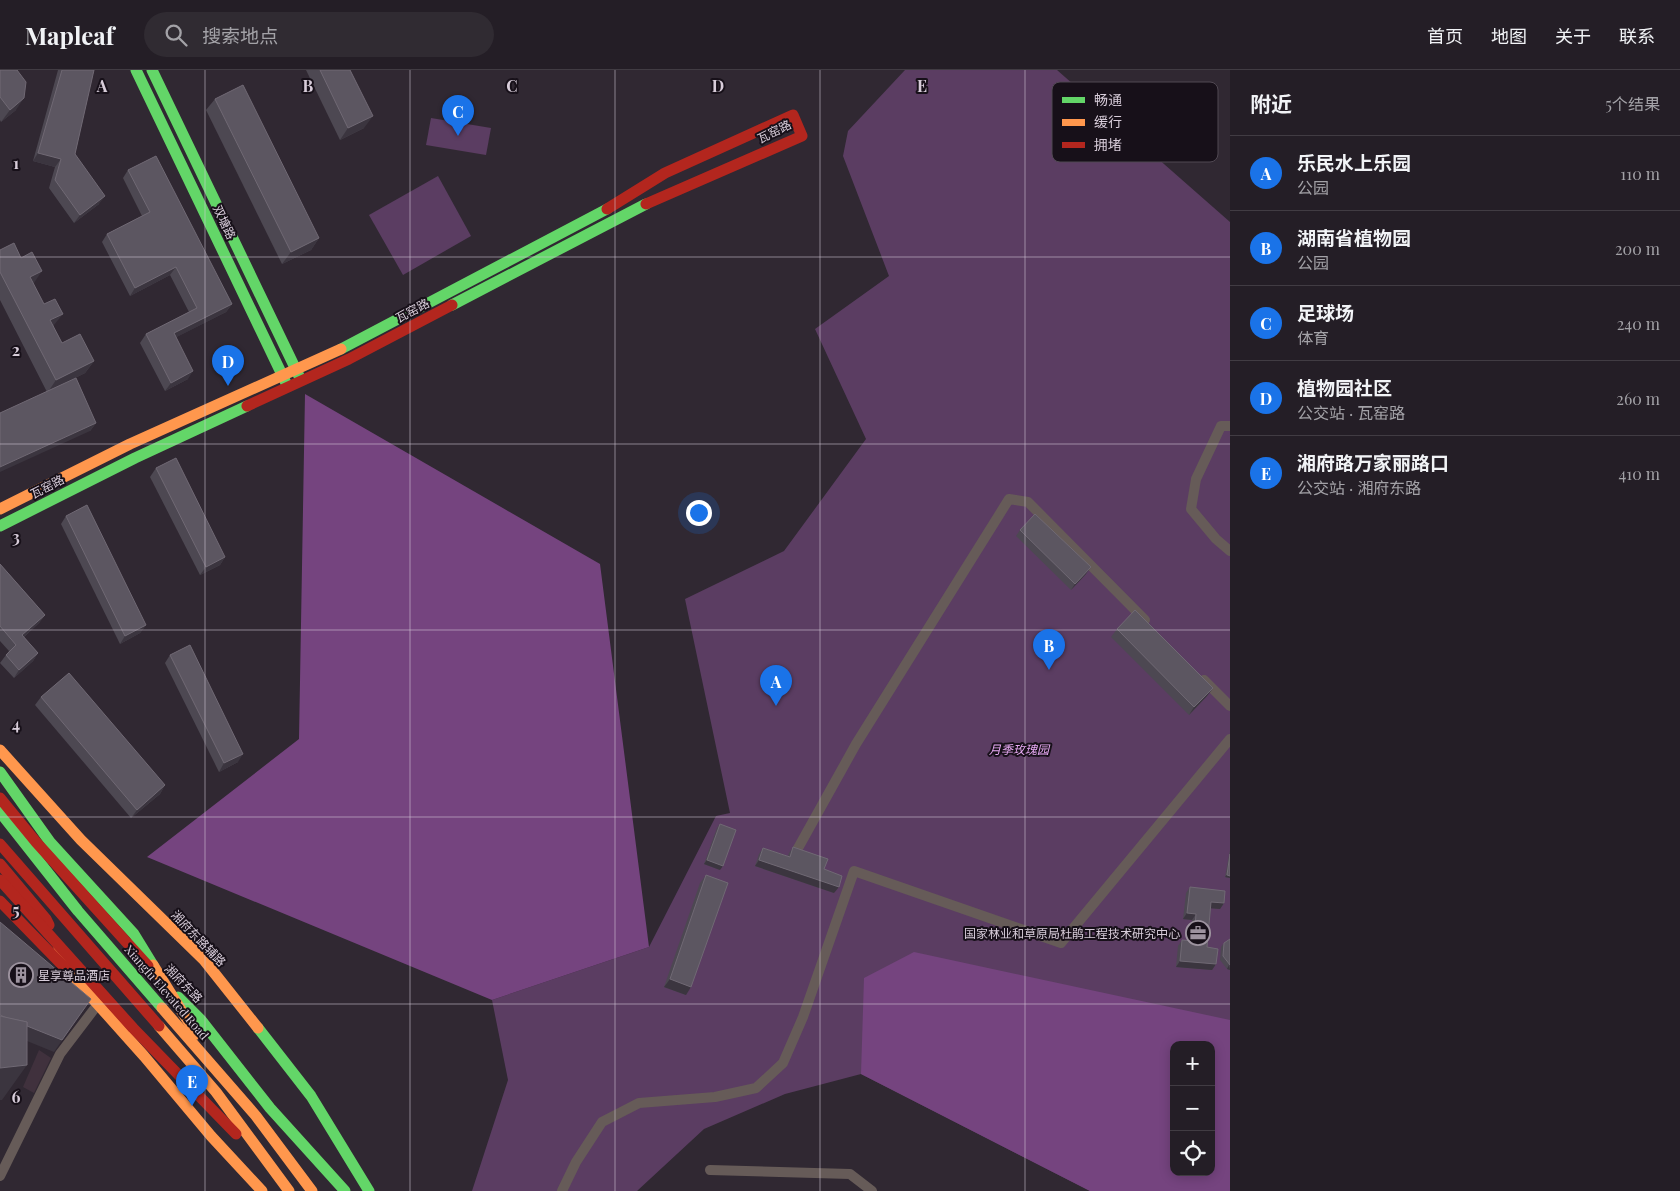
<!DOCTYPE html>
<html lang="zh">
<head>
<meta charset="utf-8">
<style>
	:root { --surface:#241e26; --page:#302b32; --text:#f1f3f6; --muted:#a3a2a7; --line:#413c43; --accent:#1a73e8 }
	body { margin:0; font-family:"Playfair Display","Noto Sans SC",serif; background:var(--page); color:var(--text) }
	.controls { position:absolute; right:15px; bottom:15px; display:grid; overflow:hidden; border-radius:10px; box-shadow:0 2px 12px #0003 }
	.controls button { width:45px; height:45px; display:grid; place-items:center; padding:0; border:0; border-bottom:1px solid var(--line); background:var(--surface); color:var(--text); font:25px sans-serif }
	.you { position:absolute; left:698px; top:442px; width:18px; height:18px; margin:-12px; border:4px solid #fff; border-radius:50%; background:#1a73e8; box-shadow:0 0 0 8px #1a73e833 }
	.badge { display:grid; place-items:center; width:32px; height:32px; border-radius:50%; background:var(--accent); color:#fff; font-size:16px; font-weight:700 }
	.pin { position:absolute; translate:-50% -41px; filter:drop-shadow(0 1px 2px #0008) }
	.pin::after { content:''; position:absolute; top:26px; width:18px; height:15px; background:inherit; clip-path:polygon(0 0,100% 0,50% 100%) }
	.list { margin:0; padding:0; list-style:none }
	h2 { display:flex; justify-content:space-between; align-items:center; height:65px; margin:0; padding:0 20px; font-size:21px }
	h2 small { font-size:16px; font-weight:400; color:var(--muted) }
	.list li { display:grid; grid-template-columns:32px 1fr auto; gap:15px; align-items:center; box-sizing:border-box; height:75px; padding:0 20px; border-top:1px solid var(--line) }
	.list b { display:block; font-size:19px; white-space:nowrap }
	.list p { margin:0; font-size:16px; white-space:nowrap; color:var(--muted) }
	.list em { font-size:16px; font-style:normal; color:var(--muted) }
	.icon { flex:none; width:28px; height:28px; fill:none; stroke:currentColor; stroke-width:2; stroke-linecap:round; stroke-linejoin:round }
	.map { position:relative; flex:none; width:1230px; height:1121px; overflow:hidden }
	header { display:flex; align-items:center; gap:30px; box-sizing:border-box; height:70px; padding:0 25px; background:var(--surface); border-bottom:1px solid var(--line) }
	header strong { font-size:24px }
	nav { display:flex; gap:28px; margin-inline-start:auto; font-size:18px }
	.search { width:350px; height:45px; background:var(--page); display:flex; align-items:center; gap:12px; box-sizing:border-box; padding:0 18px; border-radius:28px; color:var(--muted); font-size:19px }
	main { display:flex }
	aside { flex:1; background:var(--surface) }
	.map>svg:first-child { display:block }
</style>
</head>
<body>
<header>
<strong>Mapleaf</strong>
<div class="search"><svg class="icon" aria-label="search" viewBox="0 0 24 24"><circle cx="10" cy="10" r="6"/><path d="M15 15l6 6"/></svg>搜索地点</div>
<nav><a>首页</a><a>地图</a><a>关于</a><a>联系</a></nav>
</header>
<main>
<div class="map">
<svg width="1230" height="1121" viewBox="0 0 1230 1121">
	<rect width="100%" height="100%" fill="#302832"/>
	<polygon fill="#40313d" points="39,980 51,988 34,1023 23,1017"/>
	<g fill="#5b3d62" fill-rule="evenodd">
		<path d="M905,0H1057L1230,152V1121H1090L861,1004L785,1024L704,1059L637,1121H472L508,1010L492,930L649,877L716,746L730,743L685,529L784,481L866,369L815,259L889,206L843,86L848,61ZM1174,975H1211V1102H1174Z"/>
		<polygon points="431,48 491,58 486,85 426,75"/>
		<polygon points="438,106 471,166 403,205 369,145"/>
	</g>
	<g fill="#75447f" fill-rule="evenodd">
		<polygon points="305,324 600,494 649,877 492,930 147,787 299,669"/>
		<path d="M914,882L1230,950V1121H1090L861,1004L864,908ZM1174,975H1211V1102H1174Z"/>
	</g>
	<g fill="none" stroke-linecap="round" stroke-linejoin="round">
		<g stroke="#665b58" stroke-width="10">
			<polyline points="1230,356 1221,356 1196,409 1191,439 1216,469 1230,481"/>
			<polyline points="1204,610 1230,636"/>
			<polyline points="797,780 856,674 1009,429 1028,432 1145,550"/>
			<polyline points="710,1100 850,1104 872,1121"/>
			<polyline points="0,1106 60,984 98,934"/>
			<polyline points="562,1121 576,1092 602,1052 639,1033 715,1027 756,1018 783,993 803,947 854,801 1061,873 1230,669"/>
		</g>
		<g stroke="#63d668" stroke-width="11">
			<polyline points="136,0 286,313"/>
			<polyline points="152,0 299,306"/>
			<polyline points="452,235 646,134"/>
			<polyline points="341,279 607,139"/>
			<polyline points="0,456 135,388 247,336"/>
			<polyline points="0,702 50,772 134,864 153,895"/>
			<polyline points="0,742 78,841 162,938"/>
			<polyline points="178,927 201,950 270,1038 345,1121"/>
			<polyline points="258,958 311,1026 369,1121"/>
		</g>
		<g stroke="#ff974d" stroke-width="11">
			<polyline points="0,439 130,374 341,279"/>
			<polyline points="0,680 81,770 204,890 258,958"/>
			<polyline points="59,878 68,901 144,986 211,1066 262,1121"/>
			<polyline points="153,895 196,964"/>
			<polyline points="162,938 256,1046 312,1121"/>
			<polyline points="159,956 216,1022 289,1121"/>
		</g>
		<g stroke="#b3261e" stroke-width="11">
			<polyline points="607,139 665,103 793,45 802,66 646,134"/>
			<polyline points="247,336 349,289 452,235"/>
			<polyline points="0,728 36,772 148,896"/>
			<polyline points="0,774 159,956"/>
			<polyline points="0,794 46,849 49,855"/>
			<polyline points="0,810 133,958 236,1064"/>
			<polyline points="0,831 68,901"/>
		</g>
	</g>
	<g fill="#4d4852">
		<polygon points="0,0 16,40 1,52 0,50"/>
		<polygon points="58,0 94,0 75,84 99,134 74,153 49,118 55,97 33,91"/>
		<polygon points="306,0 350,0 364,58 340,70"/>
		<polygon points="215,29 319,168 311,180 282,194 206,40"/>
		<polygon points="128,100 232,234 226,242 176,267 188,309 165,321 140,273 146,264 189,242 170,205 130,226 102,172 107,164 142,146 123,108"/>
		<polygon points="0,180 34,213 33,213 54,255 53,256 62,273 94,291 85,303 63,314 96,353 90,361 47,322 0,230"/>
		<polygon points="156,398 225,487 220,495 200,505 150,407"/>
		<polygon points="66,446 146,555 140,563 120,574 61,454"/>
		<polygon points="1020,460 1086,504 1071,520 1016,466"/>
		<polygon points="0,494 45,545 39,553 24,567 38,583 33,591 14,608 0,593 9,581 0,571"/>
		<polygon points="1117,559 1213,618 1207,626 1189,645 1111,567"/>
		<polygon points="170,585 238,692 219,702 165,593"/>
		<polygon points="41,627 165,715 160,724 131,748 35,635"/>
		<polygon points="720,754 720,800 704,794 717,758"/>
		<polygon points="793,777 824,799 834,823 755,796 759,784 763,778 788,786 789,783"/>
		<polygon points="1230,780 1230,808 1225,807"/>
		<polygon points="706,805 686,925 664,917 700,813"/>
		<polygon points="1190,817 1224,833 1220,839 1211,838 1207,877 1216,894 1212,900 1176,897 1178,876 1182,870 1190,871 1192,850 1183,849 1186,823"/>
		<polygon points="1230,869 1230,900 1227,899 1220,890 1221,877 1224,873"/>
	</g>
	<g fill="#3b353f">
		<polygon points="24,28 16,40 1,52 10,40"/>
		<polygon points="373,46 364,58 340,70 348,58"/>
		<polygon points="38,83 61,89 55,97 33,91"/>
		<polygon points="105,126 99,134 74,153 80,145"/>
		<polygon points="319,168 311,180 282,194 291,182"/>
		<polygon points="176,197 170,205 130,226 135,218"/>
		<polygon points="42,201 34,213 22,219 30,207"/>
		<polygon points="232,234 226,242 169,271 174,263"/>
		<polygon points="63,244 54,255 42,262 50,250"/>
		<polygon points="94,291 85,303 48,322 56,310"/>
		<polygon points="193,301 188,309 165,321 171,313"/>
		<polygon points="96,353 90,361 0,402 0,397"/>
		<polygon points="225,487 220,495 200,505 206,497"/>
		<polygon points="1091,497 1086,504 1071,520 1075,514"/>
		<polygon points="45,545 39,553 17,573 22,565"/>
		<polygon points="146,555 140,563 120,574 125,566"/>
		<polygon points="38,583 33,591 14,608 19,600"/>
		<polygon points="1213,618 1207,626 1189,645 1194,637"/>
		<polygon points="243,684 238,692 219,702 224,693"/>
		<polygon points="165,715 160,724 131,748 137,740"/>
		<polygon points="707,790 723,796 720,800 704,794"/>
		<polygon points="759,790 839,817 834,823 755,796"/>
		<polygon points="1227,805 1230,806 1230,808 1225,807"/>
		<polygon points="1211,832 1224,833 1220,839 1207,838"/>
		<polygon points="1187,843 1196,844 1192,850 1183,849"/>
		<polygon points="1180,891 1216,894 1212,900 1176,897"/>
		<polygon points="1229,895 1230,900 1227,899"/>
		<polygon points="670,909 691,917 686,925 664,917"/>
		<polygon points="83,940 54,982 0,960 0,945"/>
		<polygon points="27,995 2,1030 0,1030 0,998"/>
	</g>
	<g fill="#5c5661" stroke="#706974">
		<polygon points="0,0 17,0 26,12 24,28 10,40 0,27"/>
		<polygon points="62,0 94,0 75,84 105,126 80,145 55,110 61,89 38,83"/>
		<polygon points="320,0 350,0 373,46 348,58"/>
		<polygon points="243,15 319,168 291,182 215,29"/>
		<polygon points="156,86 232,234 174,263 193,301 171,313 146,264 197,238 176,197 135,218 107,164 150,142 128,100"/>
		<polygon points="14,173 21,188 32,182 42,201 30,207 44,234 55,229 63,244 50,250 62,273 80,264 94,291 56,310 0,202 0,180"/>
		<polygon points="76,308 96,353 0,397 0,343"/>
		<polygon points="176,388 225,487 206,497 156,398"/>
		<polygon points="87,435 146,555 125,566 66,446"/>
		<polygon points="1035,444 1091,497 1075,514 1020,460"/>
		<polygon points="0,494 45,545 22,565 38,583 19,600 6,585 16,575 0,556"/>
		<polygon points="1135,540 1213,618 1194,637 1117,559"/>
		<polygon points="190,575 243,684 224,693 170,585"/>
		<polygon points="69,603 165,715 137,740 41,627"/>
		<polygon points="720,754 736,760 723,796 707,790"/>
		<polygon points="793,777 828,789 824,799 842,806 839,817 759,790 763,778 790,787"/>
		<polygon points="1230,784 1230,806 1227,805"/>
		<polygon points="706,805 728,813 691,917 670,909"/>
		<polygon points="1190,817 1225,821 1224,833 1211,832 1207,877 1218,879 1216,894 1180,891 1182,870 1194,871 1196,844 1187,843"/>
		<polygon points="0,852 91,929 62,970 27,956 27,952 7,948 0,945"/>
		<polygon points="1230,869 1230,895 1223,886 1224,873"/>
		<polygon points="0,946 27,952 27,995 0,998"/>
	</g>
	<path fill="none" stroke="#d8cdda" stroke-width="1" stroke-opacity="0.55" d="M205,0V1121M410,0V1121M615,0V1121M820,0V1121M1025,0V1121M0,187H1230M0,374H1230M0,560H1230M0,747H1230M0,934H1230"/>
	<defs>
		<symbol id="office-ring" viewBox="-11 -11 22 22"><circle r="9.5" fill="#171019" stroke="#9d939f" stroke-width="1.5"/><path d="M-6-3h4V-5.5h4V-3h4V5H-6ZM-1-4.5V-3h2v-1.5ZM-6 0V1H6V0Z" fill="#9d939f"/></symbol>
		<symbol id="building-ring" viewBox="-11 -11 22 22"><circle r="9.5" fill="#171019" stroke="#9d939f" stroke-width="1.5"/><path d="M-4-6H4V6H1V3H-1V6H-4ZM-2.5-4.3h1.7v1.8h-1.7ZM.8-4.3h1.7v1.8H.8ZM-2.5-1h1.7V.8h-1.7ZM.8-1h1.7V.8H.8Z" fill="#9d939f"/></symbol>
	</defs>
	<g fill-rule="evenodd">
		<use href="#office-ring" x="1184" y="849" width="28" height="28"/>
		<use href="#building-ring" x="7" y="891" width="28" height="28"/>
	</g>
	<g text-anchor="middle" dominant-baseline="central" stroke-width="4" stroke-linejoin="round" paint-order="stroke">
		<g font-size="12" fill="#d8cdda" stroke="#171019">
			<text transform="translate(774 61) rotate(-26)">瓦窑路</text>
			<text transform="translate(225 152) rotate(65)">双塘路</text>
			<text transform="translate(412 240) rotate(-28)">瓦窑路</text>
			<text transform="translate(47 416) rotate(-27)">瓦窑路</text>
			<text transform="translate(199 868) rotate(46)">湘府东路辅路</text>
			<text transform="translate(184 913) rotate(46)">湘府东路</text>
			<text transform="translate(167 922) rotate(49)">Xiangfu Elevated Road</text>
		</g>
		<g font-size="12" font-style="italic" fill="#e8aaf4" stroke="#171019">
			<text x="1019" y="679">月季玫瑰园</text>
		</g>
		<g font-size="12" fill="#d8cdda" stroke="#171019" text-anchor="end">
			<text x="1180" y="863">国家林业和草原局杜鹃工程技术研究中心</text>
			<text x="38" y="905" text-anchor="start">星享尊品酒店</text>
		</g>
	</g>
	<rect x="1052" y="12" width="166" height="80" rx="8" fill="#171019" stroke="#514953" stroke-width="1"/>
	<rect x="1062" y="27" width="23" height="6" fill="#63d668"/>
	<rect x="1062" y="49" width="23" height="7" fill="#ff974d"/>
	<rect x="1062" y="72" width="23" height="6" fill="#b3261e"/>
	<g font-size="14" fill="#d8cdda">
		<text x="1094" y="35">畅通</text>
		<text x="1094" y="57">缓行</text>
		<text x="1094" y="80">拥堵</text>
	</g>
	<g font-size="16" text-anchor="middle" font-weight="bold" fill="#d8cdda" stroke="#171019" stroke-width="4" stroke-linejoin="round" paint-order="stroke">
		<text x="102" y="22">A</text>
		<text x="308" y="22">B</text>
		<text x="512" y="22">C</text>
		<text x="718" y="22">D</text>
		<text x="922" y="22">E</text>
		<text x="16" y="99">1</text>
		<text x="16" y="286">2</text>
		<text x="16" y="473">3</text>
		<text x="16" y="660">4</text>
		<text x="16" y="846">5</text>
		<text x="16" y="1033">6</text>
	</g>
</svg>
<div class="controls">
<button>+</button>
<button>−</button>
<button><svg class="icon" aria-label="locate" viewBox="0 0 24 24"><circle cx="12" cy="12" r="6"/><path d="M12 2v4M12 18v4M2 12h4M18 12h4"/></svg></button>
</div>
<div class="you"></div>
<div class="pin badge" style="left:776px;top:636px">A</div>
<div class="pin badge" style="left:1049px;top:600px">B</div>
<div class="pin badge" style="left:458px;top:66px">C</div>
<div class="pin badge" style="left:228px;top:316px">D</div>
<div class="pin badge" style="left:192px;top:1036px">E</div>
</div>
<aside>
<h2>附近<small>5个结果</small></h2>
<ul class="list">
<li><span class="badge">A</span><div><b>乐民水上乐园</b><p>公园</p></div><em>110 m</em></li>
<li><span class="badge">B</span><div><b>湖南省植物园</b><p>公园</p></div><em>200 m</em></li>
<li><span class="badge">C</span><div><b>足球场</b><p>体育</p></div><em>240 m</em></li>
<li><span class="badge">D</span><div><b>植物园社区</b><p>公交站 · 瓦窑路</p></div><em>260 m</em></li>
<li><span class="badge">E</span><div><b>湘府路万家丽路口</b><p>公交站 · 湘府东路</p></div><em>410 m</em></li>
</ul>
</aside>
</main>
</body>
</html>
